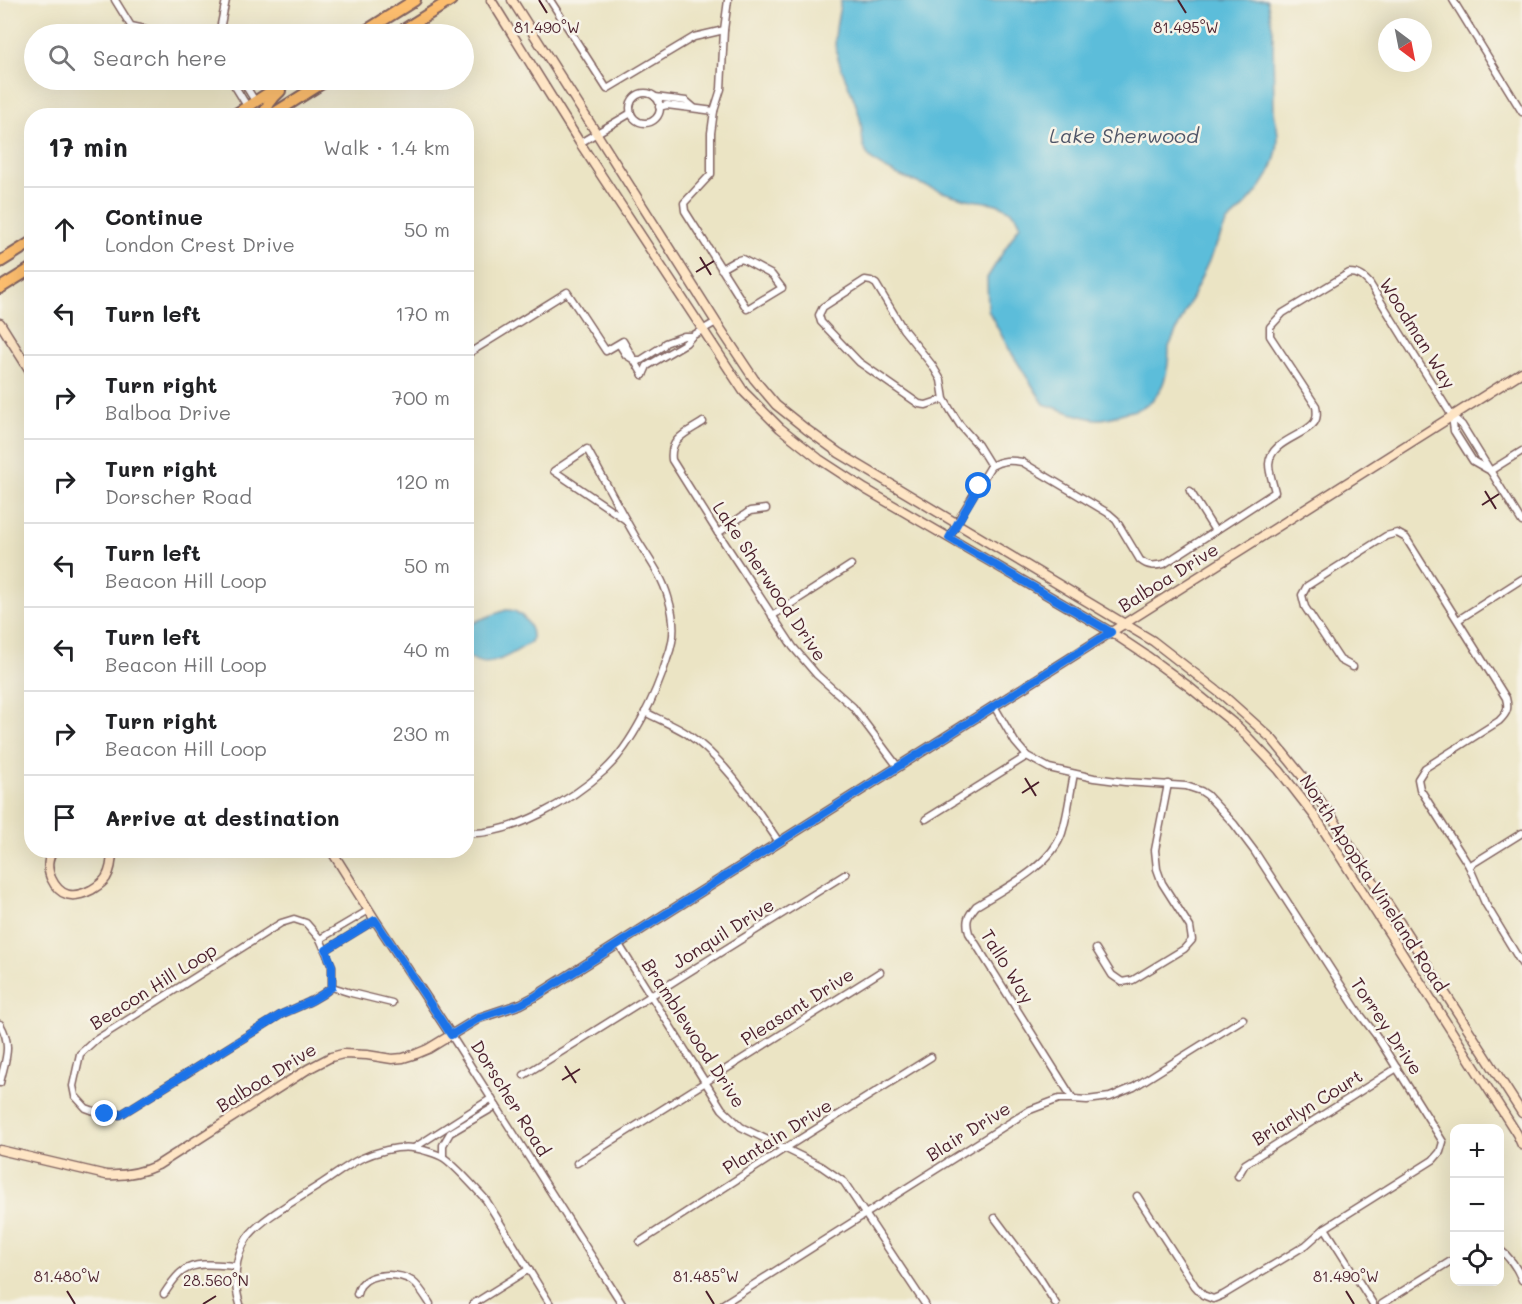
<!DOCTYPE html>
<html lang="en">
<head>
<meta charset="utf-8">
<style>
	:root { --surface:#fff; --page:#f6f6f6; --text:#202124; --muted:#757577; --line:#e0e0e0 }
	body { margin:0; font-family:Mali,sans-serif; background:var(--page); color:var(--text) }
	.controls { position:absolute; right:18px; bottom:18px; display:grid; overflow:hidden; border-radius:12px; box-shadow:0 6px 24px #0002 }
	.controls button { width:54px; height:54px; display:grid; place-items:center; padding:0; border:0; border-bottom:2px solid var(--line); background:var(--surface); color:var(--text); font:30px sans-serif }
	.compass { position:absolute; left:1378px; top:18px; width:54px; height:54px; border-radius:50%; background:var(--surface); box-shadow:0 6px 24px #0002; rotate:148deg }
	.stop { position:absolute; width:18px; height:18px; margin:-14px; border:4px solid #1a73e8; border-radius:50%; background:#fff }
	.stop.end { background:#1a73e8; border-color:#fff; box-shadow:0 2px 6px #0008 }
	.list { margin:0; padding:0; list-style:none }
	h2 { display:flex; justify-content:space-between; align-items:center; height:78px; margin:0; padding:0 24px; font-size:26px }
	h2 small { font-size:20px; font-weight:400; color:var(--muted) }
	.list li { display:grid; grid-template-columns:39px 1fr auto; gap:18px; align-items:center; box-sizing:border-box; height:84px; padding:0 24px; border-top:2px solid var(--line) }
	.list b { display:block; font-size:22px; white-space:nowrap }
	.list p { margin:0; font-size:20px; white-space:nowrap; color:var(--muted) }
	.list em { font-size:20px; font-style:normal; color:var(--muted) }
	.icon { flex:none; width:33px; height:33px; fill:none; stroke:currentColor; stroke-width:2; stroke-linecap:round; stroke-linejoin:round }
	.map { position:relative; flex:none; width:1522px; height:1304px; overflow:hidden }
	.search { position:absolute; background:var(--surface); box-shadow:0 6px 24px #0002; left:24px; top:24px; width:450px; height:66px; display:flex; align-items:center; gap:15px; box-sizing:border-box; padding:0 21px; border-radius:33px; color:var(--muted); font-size:22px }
	.panel { position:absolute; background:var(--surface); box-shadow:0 6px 24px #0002; left:24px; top:108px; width:450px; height:750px; border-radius:24px }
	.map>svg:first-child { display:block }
</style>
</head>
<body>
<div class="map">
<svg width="1522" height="1304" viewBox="0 0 1522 1304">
	<rect width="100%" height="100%" fill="#f7f3e8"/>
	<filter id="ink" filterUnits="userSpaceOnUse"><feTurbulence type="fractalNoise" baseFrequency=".0167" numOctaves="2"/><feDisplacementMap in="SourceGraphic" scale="12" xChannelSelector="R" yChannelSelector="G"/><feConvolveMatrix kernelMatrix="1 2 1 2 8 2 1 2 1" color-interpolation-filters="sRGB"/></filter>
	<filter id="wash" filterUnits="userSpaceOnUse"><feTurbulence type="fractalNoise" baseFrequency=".008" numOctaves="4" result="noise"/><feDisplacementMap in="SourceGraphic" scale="24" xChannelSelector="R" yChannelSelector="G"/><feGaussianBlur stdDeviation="1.35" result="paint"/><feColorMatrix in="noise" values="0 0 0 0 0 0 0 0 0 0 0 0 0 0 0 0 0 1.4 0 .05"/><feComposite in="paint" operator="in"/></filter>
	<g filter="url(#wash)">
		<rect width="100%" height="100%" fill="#ebe4c4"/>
		<g fill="#5bbdda" stroke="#526e82" stroke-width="1.5">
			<path d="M841,0H1267L1273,31L1274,115C1289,159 1259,195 1227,222L1169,347C1169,367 1165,393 1146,405C1138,411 1129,411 1120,414C1113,417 1106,419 1098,419C1080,418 1061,409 1044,404L1009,349L988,310L987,278L1020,225C1019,216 1010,210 1002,206C991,201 979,202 967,199C946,194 884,173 870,158C861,147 863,137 861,124C857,95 837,71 835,41C835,28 839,13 841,0Z"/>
			<path d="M506,610C509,610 513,610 516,612C526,617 535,631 531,642C513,653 486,674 467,655V627L479,620Z"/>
		</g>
	</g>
	<g filter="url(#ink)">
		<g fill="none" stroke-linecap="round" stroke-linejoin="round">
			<defs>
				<g id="street">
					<polyline points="115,0 131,26 168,34"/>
					<polyline points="550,0 607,89 694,37 724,30 728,0"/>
					<polyline points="1453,0 1522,112"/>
					<polyline points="219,34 226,0"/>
					<polyline points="231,80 247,106"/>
					<polyline points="242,80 255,101"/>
					<circle cx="645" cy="108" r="15"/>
					<polyline points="655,97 686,101 693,107"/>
					<polyline points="659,107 667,105 714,111"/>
					<polyline points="580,143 631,113"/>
					<polyline points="721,269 735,261 742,259 772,275 782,288 747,309 685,211 684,203 711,174 711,133 714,111 721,89 724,30"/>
					<polyline points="619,344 626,355 634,360 641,360 663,346 665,343 684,336 692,336"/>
					<polyline points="466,355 567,292 606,351 623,341 643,375"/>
					<polyline points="643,375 647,366 686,343 692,336 716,322"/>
					<polyline points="944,399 926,405 919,404 859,362 821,322 819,315 823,307 865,280 871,281 876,284 903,329 932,365 941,380 944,399 951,411 960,425 978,445 991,466"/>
					<polyline points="1452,416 1454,431 1473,461 1487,469"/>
					<path d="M703,422C687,433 669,438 672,460L718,533L793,647L817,675L853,707L898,767"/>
					<polyline points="1490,471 1522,451"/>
					<polyline points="1190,491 1215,531"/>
					<polyline points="718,533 750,511 766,509"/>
					<path d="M949,538L963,512L991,466C1002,460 1010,460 1022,462L1108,513L1116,520L1140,560C1149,567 1154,566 1164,564L1275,492C1273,483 1269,473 1269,464C1270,442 1301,437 1313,424C1318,419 1317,412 1316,406L1270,336V327L1283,313L1349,273C1359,273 1364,277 1370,284L1452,416L1462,425L1522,522"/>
					<polyline points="772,616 851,565"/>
					<polyline points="1458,620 1522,579"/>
					<path d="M1353,667L1340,660L1305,607L1302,595L1307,586L1386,536L1397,533L1406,538L1506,698C1509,709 1507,713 1499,721L1425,768L1418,779L1420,789L1469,866L1485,903L1522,964"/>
					<polyline points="994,706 1015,742 1027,756 1049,768 1094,778 1125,782 1186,786 1201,791 1207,795 1234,824 1255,852 1359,1013 1376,1035 1443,1142 1440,1152 1433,1160 1325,1228 1306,1245 1223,1295 1213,1299 1203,1295 1195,1286 1137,1196"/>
					<path d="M645,712C658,719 673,725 686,733C726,760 752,803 779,842"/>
					<polyline points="926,819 1027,756"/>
					<path d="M466,833C512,836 572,800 605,770C632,745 656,695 667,659C669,654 671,648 672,642C675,628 672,610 668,597C662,576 649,559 638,541C620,511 604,479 587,449L554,471L626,520"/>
					<polyline points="1469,866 1522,833"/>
					<polyline points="320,939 369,910"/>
					<polyline points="618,943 722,1109 741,1127 821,1166 844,1182 925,1304"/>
					<polyline points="1096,949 1112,975 1122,982 1133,980 1184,949 1192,940 1190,927 1162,883 1157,869 1155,850 1168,784"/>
					<polyline points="326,950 375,920"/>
					<path d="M332,987V966L320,939L306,923L294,919L281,923L94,1041L80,1054L73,1086L75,1096L86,1108L105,1115H120L282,1014C300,1006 317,1000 332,987L351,993L392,1003"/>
					<path d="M0,1024C13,1046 5,1060 0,1083"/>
					<polyline points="451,1035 622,1304"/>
					<polyline points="524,1075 846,874"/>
					<path d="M1073,1099L969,933C965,920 968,916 976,906C1005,888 1051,866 1062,833C1068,814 1070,793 1074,774"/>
					<polyline points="414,1148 492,1098"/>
					<polyline points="443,1157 443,1145 450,1133 496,1106"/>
					<polyline points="577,1163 880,972"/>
					<polyline points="1238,1176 1245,1164 1397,1068"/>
					<polyline points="995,1218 1039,1277 1056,1304"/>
					<polyline points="1325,1228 1373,1304"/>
					<polyline points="640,1242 784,1149 931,1057"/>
					<path d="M1500,1250C1511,1258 1517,1268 1522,1280"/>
					<path d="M164,1294C169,1287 175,1276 183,1271C197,1261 218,1265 235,1266"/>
					<path d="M357,1294C358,1291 359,1287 361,1285C371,1272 399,1273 412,1281C420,1287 425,1296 430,1304"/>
					<path d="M240,1304C233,1282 234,1258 247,1238C261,1218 300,1198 321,1184C334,1176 346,1166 360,1159C375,1152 397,1146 413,1148C421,1149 438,1154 444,1158C457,1167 475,1188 486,1200L550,1304"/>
					<polyline points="473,1304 529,1269"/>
					<polyline points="723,1304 1030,1110 1059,1099 1073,1099 1087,1100 1110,1097 1134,1087 1243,1019"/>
					<polyline points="1382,1304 1454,1259"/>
				</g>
				<g id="secondary">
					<polyline points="491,0 580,143 744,392 780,428 819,459 865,489 1111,632 1147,656 1188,686 1238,727 1279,770 1314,815 1517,1134 1522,1145"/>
					<polyline points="512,0 716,322 754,379 776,405 806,429 839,453 1153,641 1225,697 1272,739 1307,782 1334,820 1522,1113"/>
					<polyline points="0,323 32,374"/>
					<path d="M53,850C47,860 47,868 51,878C60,897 73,899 91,890C96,887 102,884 106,878C111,870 112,860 112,850"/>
					<polyline points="331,850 375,920 451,1035"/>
					<path d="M0,1150L106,1175C125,1176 141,1173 158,1165L308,1069L331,1057L343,1054L367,1055L392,1059L403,1058L416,1054L428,1049L479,1018L521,1004L536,996L1522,372"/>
				</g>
				<g id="highway">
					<polyline points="361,34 415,0"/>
					<polyline points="397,34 451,0"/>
					<polyline points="233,116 289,80"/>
					<path d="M264,116C266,105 272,98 280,91"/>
					<polyline points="270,116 327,80"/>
					<polyline points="0,262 32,242"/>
					<polyline points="0,288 32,268"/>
				</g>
			</defs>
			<use href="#street" stroke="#826461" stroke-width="9"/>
			<use href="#secondary" stroke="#826461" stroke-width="11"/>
			<use href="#highway" stroke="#826461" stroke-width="14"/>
			<use href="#street" stroke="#fff" stroke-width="6"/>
			<use href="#secondary" stroke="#fee5c5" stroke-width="8"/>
			<use href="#highway" stroke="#fcbd6e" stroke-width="10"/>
		</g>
	</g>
	<g fill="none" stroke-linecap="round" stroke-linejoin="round" filter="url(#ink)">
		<path stroke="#1a73e8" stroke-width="8" d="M105,1114L120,1115L282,1014C300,1006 317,1000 332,987V966L326,950L375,920L451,1035L481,1017L521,1004L536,996L1111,632L949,538L979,486"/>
	</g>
	<path fill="none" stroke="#4a1f2b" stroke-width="2" d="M539,0L547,13M1178,0L1186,13M700,257L711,275M696,272L714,261M1485,491L1496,509M1482,505L1499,494M1025,778L1036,796M1022,793L1039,782M565,1066L576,1083M562,1080L580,1069M67,1291L75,1304M706,1291L714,1304M1346,1291L1354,1304M203,1304L216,1296"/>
	<g text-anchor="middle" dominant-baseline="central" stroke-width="5" stroke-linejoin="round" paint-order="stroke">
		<g font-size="18" fill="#4a1f2b" stroke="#f7f3e8">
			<text transform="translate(1418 333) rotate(58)">Woodman Way</text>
			<text transform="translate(1168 577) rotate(-32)">Balboa Drive</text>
			<text transform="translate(770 581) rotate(56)">Lake Sherwood Drive</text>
			<text transform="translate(1374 883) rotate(57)">North Apopka Vineland Road</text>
			<text transform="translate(723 933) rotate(-32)">Jonquil Drive</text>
			<text transform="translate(1008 966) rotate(58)">Tallo Way</text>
			<text transform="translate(153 986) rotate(-32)">Beacon Hill Loop</text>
			<text transform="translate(797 1006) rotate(-32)">Pleasant Drive</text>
			<text transform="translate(1387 1026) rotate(56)">Torrey Drive</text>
			<text transform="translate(694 1033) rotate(57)">Bramblewood Drive</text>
			<text transform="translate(266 1077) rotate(-32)">Balboa Drive</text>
			<text transform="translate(511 1098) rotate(58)">Dorscher Road</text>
			<text transform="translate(1307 1107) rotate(-32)">Briarlyn Court</text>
			<text transform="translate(968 1131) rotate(-32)">Blair Drive</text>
			<text transform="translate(777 1136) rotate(-32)">Plantain Drive</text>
		</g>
		<g font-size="20" font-style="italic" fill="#505668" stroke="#f7f3e8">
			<text x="1124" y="135">Lake Sherwood</text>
		</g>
	</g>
	<g font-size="15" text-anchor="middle" fill="#4a1f2b" stroke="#f7f3e8" stroke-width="5" stroke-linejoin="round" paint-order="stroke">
		<text x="547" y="33">81.490°W</text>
		<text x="1186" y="33">81.495°W</text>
		<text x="67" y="1282">81.480°W</text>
		<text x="706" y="1282">81.485°W</text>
		<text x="1346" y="1282">81.490°W</text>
		<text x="216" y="1286">28.560°N</text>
	</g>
</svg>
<div class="controls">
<button>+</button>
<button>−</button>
<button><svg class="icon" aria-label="locate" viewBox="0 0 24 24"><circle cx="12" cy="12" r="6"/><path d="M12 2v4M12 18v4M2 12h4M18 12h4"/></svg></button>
</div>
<svg class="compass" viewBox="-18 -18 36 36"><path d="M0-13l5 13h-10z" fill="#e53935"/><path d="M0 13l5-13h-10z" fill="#757577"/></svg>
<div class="stop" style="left:979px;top:486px"></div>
<div class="stop end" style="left:105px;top:1114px"></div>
<div class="search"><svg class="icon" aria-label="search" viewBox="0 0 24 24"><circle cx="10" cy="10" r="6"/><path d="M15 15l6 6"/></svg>Search here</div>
<section class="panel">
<h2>17 min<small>Walk · 1.4 km</small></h2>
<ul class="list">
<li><svg class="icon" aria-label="ahead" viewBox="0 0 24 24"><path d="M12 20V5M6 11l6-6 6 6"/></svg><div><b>Continue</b><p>London Crest Drive</p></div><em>50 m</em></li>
<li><svg class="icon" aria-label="left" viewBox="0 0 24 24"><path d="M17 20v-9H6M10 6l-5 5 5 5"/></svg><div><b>Turn left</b></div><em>170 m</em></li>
<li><svg class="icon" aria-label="right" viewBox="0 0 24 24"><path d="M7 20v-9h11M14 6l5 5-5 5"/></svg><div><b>Turn right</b><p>Balboa Drive</p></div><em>700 m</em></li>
<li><svg class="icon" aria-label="right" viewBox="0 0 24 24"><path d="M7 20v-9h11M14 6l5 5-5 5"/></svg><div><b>Turn right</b><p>Dorscher Road</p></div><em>120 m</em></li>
<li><svg class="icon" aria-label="left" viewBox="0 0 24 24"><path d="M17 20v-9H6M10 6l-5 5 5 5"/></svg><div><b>Turn left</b><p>Beacon Hill Loop</p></div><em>50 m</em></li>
<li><svg class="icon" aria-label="left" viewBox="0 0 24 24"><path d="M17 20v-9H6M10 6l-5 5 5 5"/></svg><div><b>Turn left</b><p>Beacon Hill Loop</p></div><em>40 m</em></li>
<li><svg class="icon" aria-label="right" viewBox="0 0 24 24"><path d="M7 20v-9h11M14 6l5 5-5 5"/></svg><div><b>Turn right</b><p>Beacon Hill Loop</p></div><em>230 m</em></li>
<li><svg class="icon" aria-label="arrive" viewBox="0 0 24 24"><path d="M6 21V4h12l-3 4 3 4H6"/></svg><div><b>Arrive at destination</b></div></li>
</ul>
</section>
</div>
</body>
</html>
